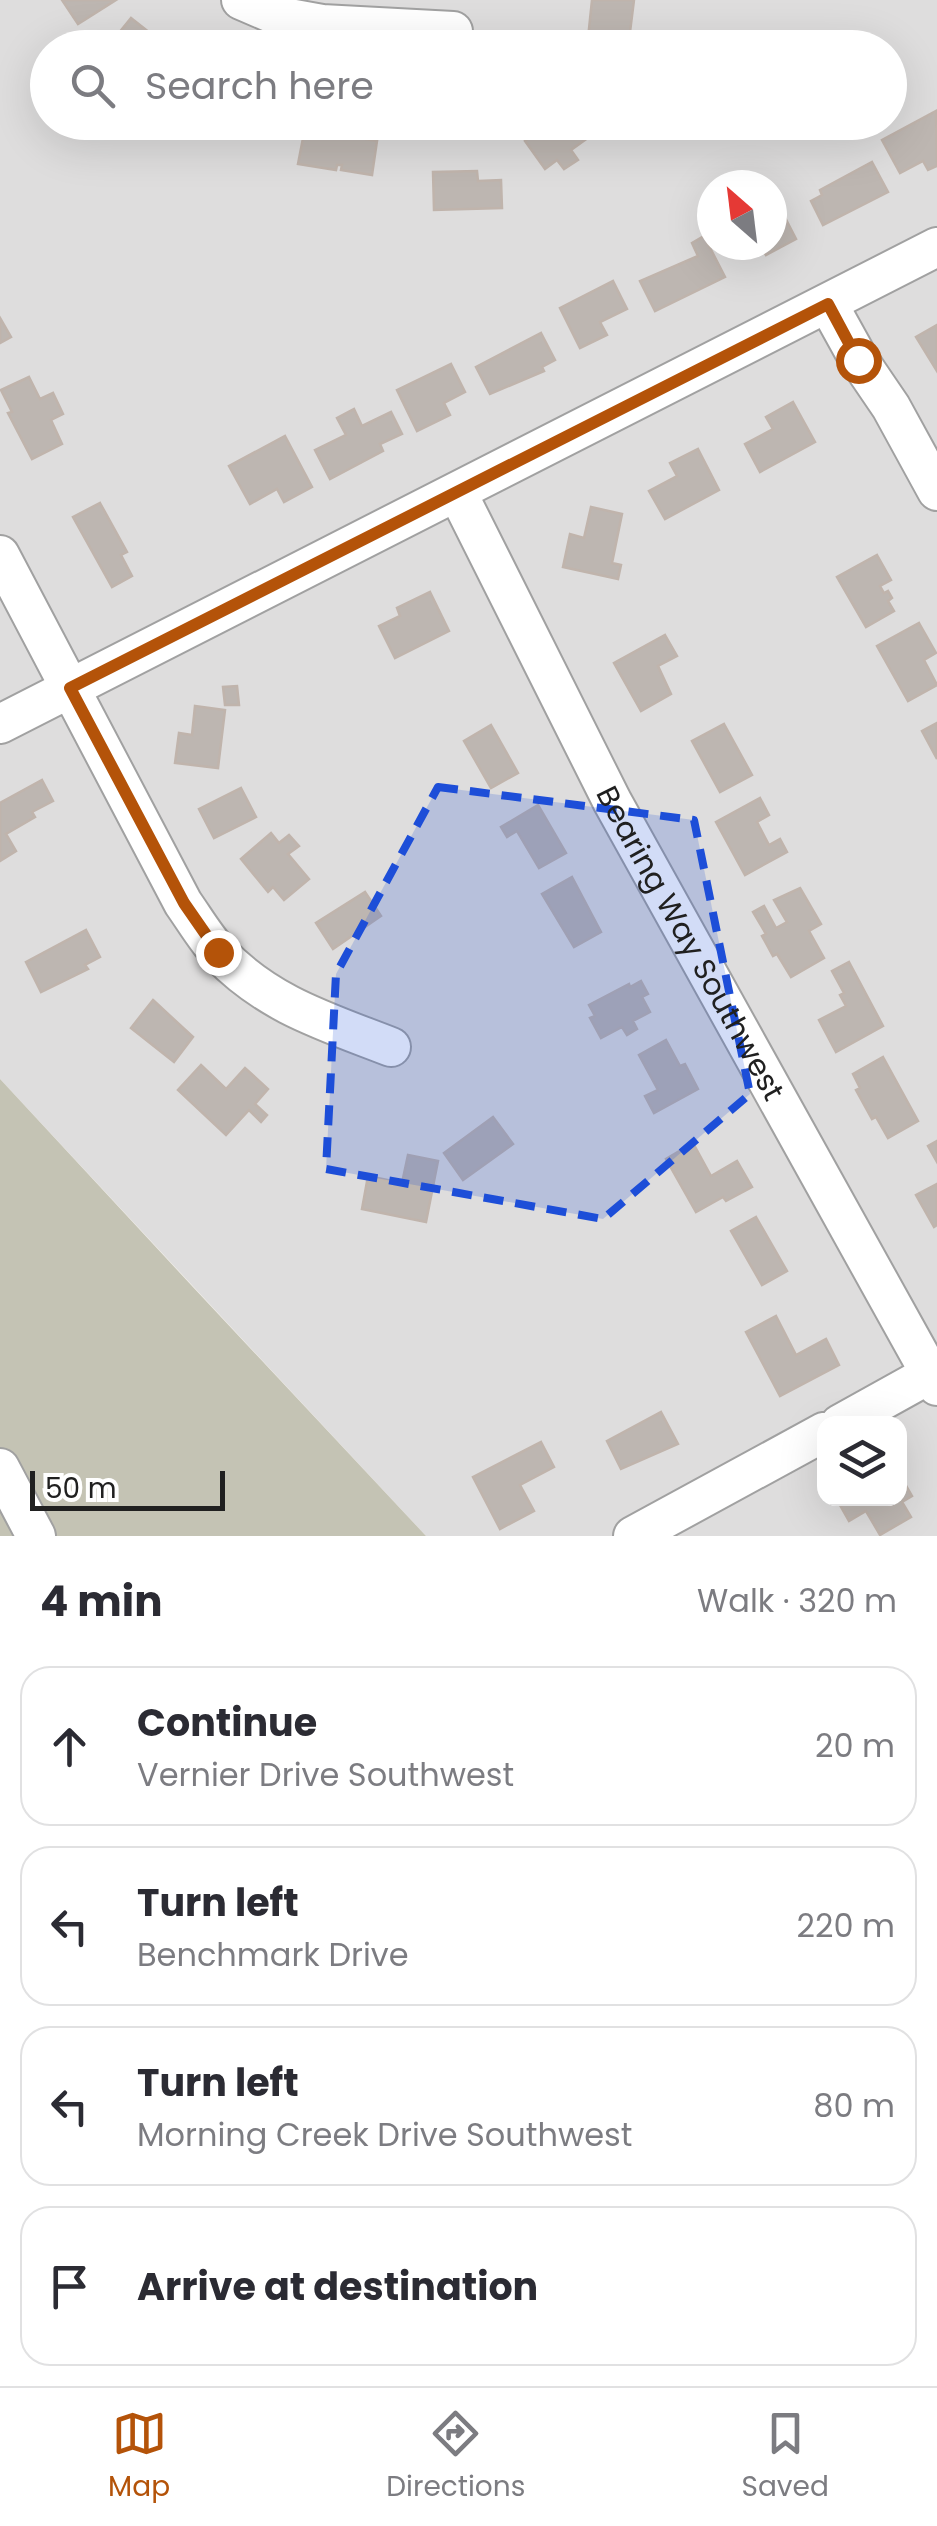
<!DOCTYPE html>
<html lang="en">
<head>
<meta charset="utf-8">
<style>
	:root { --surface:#fff; --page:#f7f7f7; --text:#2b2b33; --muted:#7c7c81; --line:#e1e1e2; --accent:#b45309 }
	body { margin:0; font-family:Poppins,sans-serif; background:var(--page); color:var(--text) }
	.controls { position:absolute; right:30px; bottom:30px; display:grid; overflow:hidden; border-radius:20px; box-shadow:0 10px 40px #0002 }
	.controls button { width:90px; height:90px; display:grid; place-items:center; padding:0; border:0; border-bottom:2px solid var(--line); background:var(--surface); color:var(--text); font:50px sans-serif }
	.compass { position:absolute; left:697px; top:170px; width:90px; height:90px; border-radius:50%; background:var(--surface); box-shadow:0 10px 40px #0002; rotate:332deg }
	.scale { position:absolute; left:30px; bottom:25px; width:195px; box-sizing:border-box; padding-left:10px; border:5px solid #202020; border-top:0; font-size:28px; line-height:35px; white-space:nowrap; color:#202020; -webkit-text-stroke:8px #fff; paint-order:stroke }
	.stop { position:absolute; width:30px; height:30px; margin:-22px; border:8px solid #b45309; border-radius:50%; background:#fff }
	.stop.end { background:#b45309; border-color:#fff; box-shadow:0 2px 10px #0008 }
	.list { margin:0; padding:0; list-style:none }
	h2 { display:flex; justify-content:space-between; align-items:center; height:130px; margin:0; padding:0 40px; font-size:42px }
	h2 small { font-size:32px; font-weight:400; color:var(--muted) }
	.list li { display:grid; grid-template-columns:65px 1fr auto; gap:30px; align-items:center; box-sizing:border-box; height:160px; margin:0 20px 20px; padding:0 20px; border:2px solid var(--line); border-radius:30px }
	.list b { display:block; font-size:38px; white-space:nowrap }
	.list p { margin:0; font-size:32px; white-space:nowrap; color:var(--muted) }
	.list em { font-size:32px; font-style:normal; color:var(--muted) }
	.icon { flex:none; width:55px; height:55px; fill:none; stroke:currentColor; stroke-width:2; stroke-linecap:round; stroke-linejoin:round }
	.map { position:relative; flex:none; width:937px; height:1536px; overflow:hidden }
	.search { position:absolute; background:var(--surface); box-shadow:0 10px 40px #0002; left:30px; right:30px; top:30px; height:110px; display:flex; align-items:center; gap:25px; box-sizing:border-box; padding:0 35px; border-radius:55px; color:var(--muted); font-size:38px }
	.sheet { height:850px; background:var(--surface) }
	nav { display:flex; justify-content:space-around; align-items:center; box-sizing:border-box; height:140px; border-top:2px solid var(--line); background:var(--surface); font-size:28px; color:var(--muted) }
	nav a { display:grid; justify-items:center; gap:5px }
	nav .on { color:var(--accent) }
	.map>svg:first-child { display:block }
</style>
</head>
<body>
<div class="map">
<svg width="937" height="1536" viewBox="0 0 937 1536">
	<rect width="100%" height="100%" fill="#f0ede8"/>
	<path fill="#dedddd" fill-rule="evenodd" d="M0,0H937V1536H426L0,1079ZM48,48H890V122H48ZM712,185H772V245H712ZM824,1424H900V1498H824Z"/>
	<polygon fill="#c4c3b4" points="0,1079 191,1285 426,1536 0,1536"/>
	<g fill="#bdb6b1" stroke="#c0b4ac" stroke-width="2.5">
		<polygon points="62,0 116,0 78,24"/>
		<polygon points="592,0 634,0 628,48 587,48"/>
		<polygon points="131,18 169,48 114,48 110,44"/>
		<polygon points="936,111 937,166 928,170 923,161 900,173 882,140"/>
		<polygon points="309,122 339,122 337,134 347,136 349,124 368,127 366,139 377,141 372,175 341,170 342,165 337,165 336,170 298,164 305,128 308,129"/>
		<polygon points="550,122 594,122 599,130 571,150 578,160 564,169 557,160 545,169 525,141"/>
		<polygon points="872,162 888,192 823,225 811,201 822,195 820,190"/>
		<polygon points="477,171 478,181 501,180 502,208 434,210 433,172"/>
		<polygon points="775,198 796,239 766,255 760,245 772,245 772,199"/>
		<polygon points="704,236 725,277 655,311 640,281 698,256 692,243"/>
		<polygon points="730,245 758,245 736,256"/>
		<polygon points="613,281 627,309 600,322 607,335 580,348 560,308"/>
		<polygon points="0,318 11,337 0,343"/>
		<polygon points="937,325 937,371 916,337"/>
		<polygon points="541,333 555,360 542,367 544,371 490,394 476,367"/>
		<polygon points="451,364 465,392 444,403 450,415 417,431 397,390"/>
		<polygon points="29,377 40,399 53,393 63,414 51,420 62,444 32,459 8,413 12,412 1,390"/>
		<polygon points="793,402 815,442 760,472 745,444 773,429 766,417"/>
		<polygon points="354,409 362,426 391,412 402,434 380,444 383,451 330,479 315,450 346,435 337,418"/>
		<polygon points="285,436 312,487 284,502 277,489 250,504 229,466"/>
		<polygon points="698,449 719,490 665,519 649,491 677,476 670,463"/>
		<polygon points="100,503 127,552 121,555 132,576 112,587 73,517"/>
		<polygon points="591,507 622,514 612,563 621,565 618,579 563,567 570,534 584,538"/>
		<polygon points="877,555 891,580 880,586 884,593 888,591 892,598 888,601 894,611 866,627 837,577"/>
		<polygon points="430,592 449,631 395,658 379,626 400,616 397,608"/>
		<polygon points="919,623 936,653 924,660 937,685 908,701 877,646"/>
		<polygon points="665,635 677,656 658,666 671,694 641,711 614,663"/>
		<polygon points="237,686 239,705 225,705 223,687"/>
		<polygon points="195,706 225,710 218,768 175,763 179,733 192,735"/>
		<polygon points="937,723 937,759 922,731"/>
		<polygon points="724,724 752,775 720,792 692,741"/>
		<polygon points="491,725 518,773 491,788 464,741"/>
		<polygon points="42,780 53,801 32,812 35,817 6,834 16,851 0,861 0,803"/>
		<polygon points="241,788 256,817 214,838 199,809"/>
		<polygon points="760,798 769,815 757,822 769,845 780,839 787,852 745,875 716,822"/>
		<polygon points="538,805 566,853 539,868 517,831 507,837 501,827"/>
		<polygon points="271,833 279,843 289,835 299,846 288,854 309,879 284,900 273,887 268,892 241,859"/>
		<polygon points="572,877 601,932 574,947 542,894"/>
		<polygon points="800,888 821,924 809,931 824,958 791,977 777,954 773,956 762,936 766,934 753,912 764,906 776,928 787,922 774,900"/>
		<polygon points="365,892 381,916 333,949 316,923"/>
		<polygon points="86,930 100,957 85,965 88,969 41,992 26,962"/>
		<polygon points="849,962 883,1026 836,1052 819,1020 846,1006 840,995 844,993 832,971"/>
		<polygon points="641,981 648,994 642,997 650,1012 633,1021 637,1029 627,1035 622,1027 601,1038 590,1018 595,1016 589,1005 629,984 630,987"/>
		<polygon points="153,1000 193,1037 174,1062 131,1028"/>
		<polygon points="666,1040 680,1066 685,1064 698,1089 654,1113 645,1096 658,1090 639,1055"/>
		<polygon points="883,1057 918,1121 888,1138 876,1117 872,1119 856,1090 860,1088 853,1074"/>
		<polygon points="201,1065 226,1089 245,1068 268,1089 255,1104 267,1115 261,1122 249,1110 226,1135 178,1090"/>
		<polygon points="493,1117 513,1144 463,1180 444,1153"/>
		<polygon points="937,1141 937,1162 928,1146"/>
		<polygon points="693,1143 711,1176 737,1161 752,1187 726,1201 723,1197 696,1212 666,1159"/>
		<polygon points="408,1155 438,1161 426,1222 362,1209 368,1176 402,1183"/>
		<polygon points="937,1184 937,1225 934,1227 916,1195"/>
		<polygon points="756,1217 787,1271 762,1285 731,1231"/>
		<polygon points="776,1316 796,1355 826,1339 839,1365 780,1396 746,1332"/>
		<polygon points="661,1412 678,1444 621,1469 607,1441"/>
		<polygon points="541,1442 554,1467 520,1485 534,1511 500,1529 473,1477"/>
		<polygon points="900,1475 912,1496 902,1502 911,1517 880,1535 866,1511 849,1521 836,1498 900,1498"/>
	</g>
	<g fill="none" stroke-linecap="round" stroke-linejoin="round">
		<defs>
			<g id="minor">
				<polyline points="241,0 278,16 322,24 453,31"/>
				<polyline points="828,304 859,360 891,407 937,491"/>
				<path id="s1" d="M457,492L612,801L937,1386"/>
				<path d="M0,555L183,903C195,920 206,939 220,954C269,1005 327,1022 391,1047"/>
				<polyline points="0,724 937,247"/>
				<polyline points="840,1424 930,1374"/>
				<polyline points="0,1468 36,1536"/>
				<polyline points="633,1536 824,1432"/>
			</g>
		</defs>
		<use href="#minor" stroke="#a1a1a1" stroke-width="42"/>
		<use href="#minor" stroke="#fff" stroke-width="38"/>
	</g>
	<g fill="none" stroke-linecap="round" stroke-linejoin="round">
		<polyline stroke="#b45309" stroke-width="12" points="218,952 184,903 70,688 828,304 858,360"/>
	</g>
	<path fill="#1d4ed8" fill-opacity="0.2" stroke="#1d4ed8" stroke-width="8" stroke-dasharray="20 12" stroke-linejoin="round" d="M438,787L694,820L750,1094L603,1219L326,1169L336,974Z"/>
	<g text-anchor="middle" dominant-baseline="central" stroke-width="8" stroke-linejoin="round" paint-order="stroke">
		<g font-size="30" fill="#202020" stroke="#fff">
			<text stroke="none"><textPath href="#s1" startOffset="508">Bearing Way Southwest</textPath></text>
		</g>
	</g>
</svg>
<div class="controls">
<button><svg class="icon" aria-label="layers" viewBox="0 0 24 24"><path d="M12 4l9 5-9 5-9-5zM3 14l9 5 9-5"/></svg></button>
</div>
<svg class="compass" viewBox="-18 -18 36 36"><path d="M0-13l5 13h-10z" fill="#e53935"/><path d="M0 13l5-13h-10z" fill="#7c7c81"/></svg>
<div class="scale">50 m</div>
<div class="stop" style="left:858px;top:360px"></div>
<div class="stop end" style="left:218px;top:952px"></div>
<div class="search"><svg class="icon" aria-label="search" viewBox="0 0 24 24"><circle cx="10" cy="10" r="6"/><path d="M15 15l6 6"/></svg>Search here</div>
</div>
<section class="sheet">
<h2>4 min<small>Walk · 320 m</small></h2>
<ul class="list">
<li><svg class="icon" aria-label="ahead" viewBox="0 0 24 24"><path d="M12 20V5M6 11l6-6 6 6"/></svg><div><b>Continue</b><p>Vernier Drive Southwest</p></div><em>20 m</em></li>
<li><svg class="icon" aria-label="left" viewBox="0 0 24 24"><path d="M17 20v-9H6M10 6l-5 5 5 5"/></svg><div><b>Turn left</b><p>Benchmark Drive</p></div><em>220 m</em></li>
<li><svg class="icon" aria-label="left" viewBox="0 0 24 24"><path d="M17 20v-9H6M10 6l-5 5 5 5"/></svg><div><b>Turn left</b><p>Morning Creek Drive Southwest</p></div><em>80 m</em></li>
<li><svg class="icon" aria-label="arrive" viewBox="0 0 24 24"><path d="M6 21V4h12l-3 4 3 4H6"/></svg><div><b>Arrive at destination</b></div></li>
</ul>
</section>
<nav>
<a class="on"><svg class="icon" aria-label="map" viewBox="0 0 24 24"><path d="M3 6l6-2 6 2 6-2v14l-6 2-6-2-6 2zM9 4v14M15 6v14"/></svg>Map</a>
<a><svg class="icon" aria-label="directions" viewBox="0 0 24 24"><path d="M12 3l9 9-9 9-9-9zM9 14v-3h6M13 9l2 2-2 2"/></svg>Directions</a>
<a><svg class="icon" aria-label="saved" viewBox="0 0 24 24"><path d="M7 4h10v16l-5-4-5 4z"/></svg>Saved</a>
</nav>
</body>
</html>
